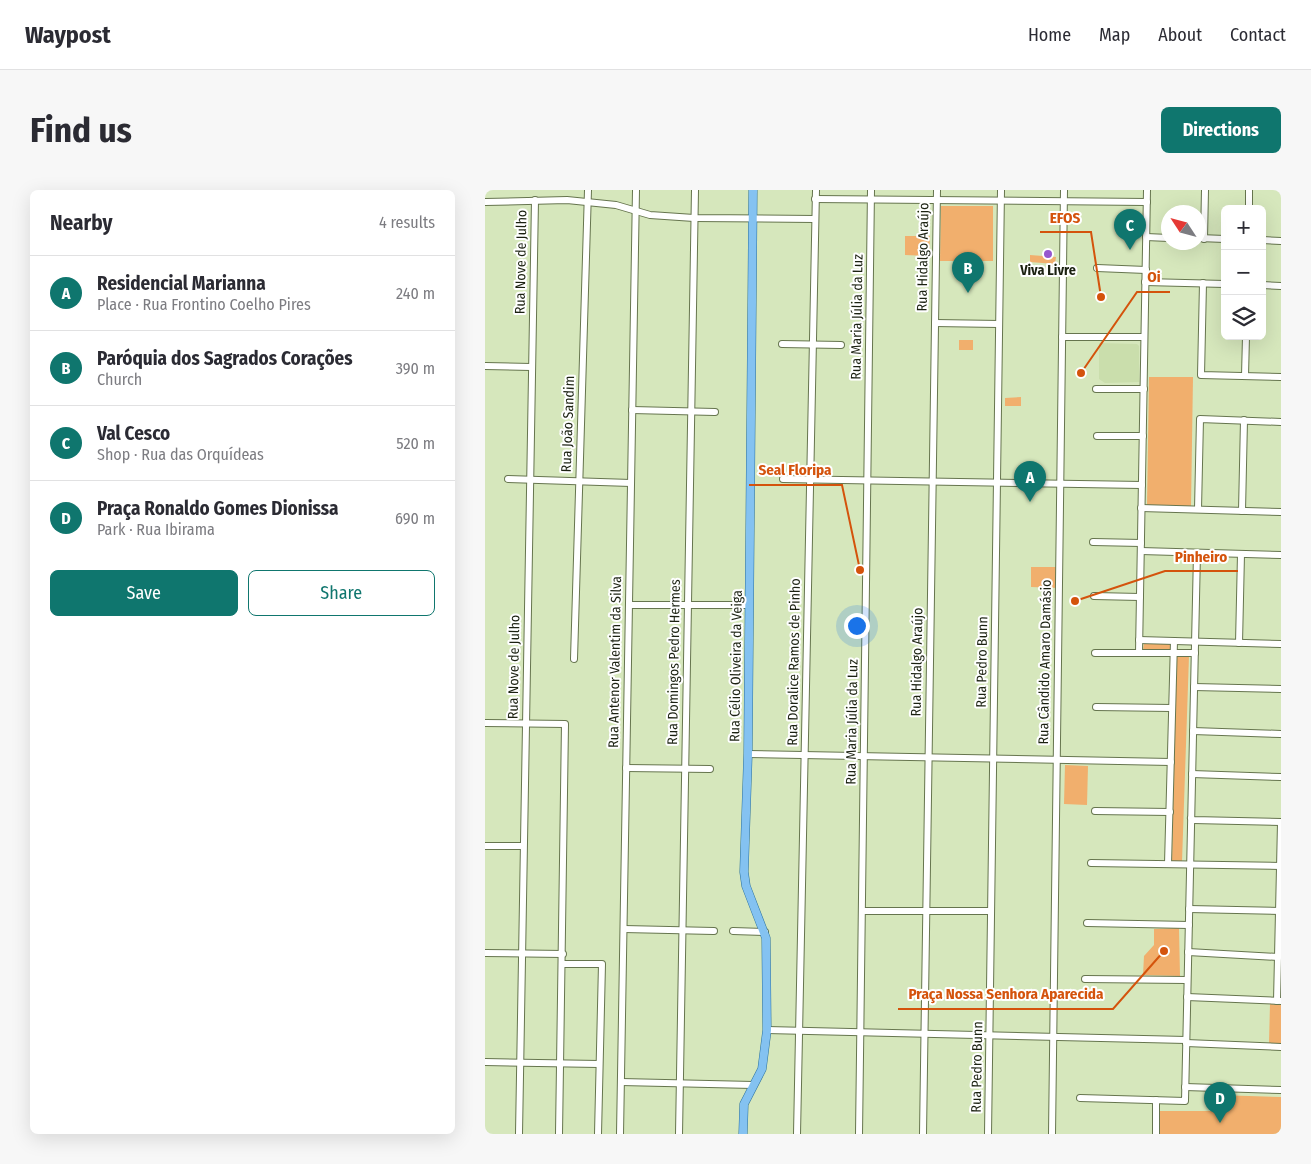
<!DOCTYPE html>
<html lang="en">
<head>
<meta charset="utf-8">
<style>
	:root { --surface:#fff; --page:#f7f7f7; --text:#2b2b33; --muted:#7c7c81; --line:#e1e1e2; --accent:#0f766e }
	body { margin:0; font-family:"Fira Sans Condensed",sans-serif; background:var(--page); color:var(--text) }
	.controls { position:absolute; right:15px; top:15px; display:grid; overflow:hidden; border-radius:8px; box-shadow:0 5px 20px #0002 }
	.controls button { width:45px; height:45px; display:grid; place-items:center; padding:0; border:0; border-bottom:1px solid var(--line); background:var(--surface); color:var(--text); font:25px sans-serif }
	.compass { position:absolute; left:676px; top:15px; width:45px; height:45px; border-radius:50%; background:var(--surface); box-shadow:0 5px 20px #0002; rotate:306deg }
	.you { position:absolute; left:371px; top:435px; width:18px; height:18px; margin:-12px; border:4px solid #fff; border-radius:50%; background:#1a73e8; box-shadow:0 0 0 8px #1a73e833 }
	.badge { display:grid; place-items:center; width:32px; height:32px; border-radius:50%; background:var(--accent); color:#fff; font-size:16px; font-weight:700 }
	.pin { position:absolute; translate:-50% -41px; filter:drop-shadow(0 1px 2px #0008) }
	.pin::after { content:''; position:absolute; top:26px; width:18px; height:15px; background:inherit; clip-path:polygon(0 0,100% 0,50% 100%) }
	.list { margin:0; padding:0; list-style:none }
	h2 { display:flex; justify-content:space-between; align-items:center; height:65px; margin:0; padding:0 20px; font-size:21px }
	h2 small { font-size:16px; font-weight:400; color:var(--muted) }
	.list li { display:grid; grid-template-columns:32px 1fr auto; gap:15px; align-items:center; box-sizing:border-box; height:75px; padding:0 20px; border-top:1px solid var(--line) }
	.list b { display:block; font-size:19px; white-space:nowrap }
	.list p { margin:0; font-size:16px; white-space:nowrap; color:var(--muted) }
	.list em { font-size:16px; font-style:normal; color:var(--muted) }
	.actions { display:flex; gap:10px; padding:15px 20px }
	.actions a { flex:1; padding:11px 0; border:1px solid var(--accent); border-radius:8px; text-align:center; font-size:18px; color:var(--accent) }
	.actions .main { background:var(--accent); color:#fff }
	.icon { flex:none; width:28px; height:28px; fill:none; stroke:currentColor; stroke-width:2; stroke-linecap:round; stroke-linejoin:round }
	.map { position:relative; flex:none; width:796px; height:944px; overflow:hidden; border-radius:8px }
	header { display:flex; align-items:center; gap:30px; box-sizing:border-box; height:70px; padding:0 25px; background:var(--surface); border-bottom:1px solid var(--line) }
	header strong { font-size:24px }
	nav { display:flex; gap:28px; margin-inline-start:auto; font-size:18px }
	.intro { display:flex; align-items:center; justify-content:space-between; box-sizing:border-box; height:120px; padding:0 30px }
	h1 { margin:0; font-size:35px }
	.button { padding:12px 22px; border-radius:8px; background:var(--accent); color:#fff; font-size:18px; font-weight:700 }
	main { display:flex; gap:30px; padding:0 30px }
	aside { flex:1; background:var(--surface); border-radius:8px; box-shadow:0 5px 20px #0002 }
	.map>svg:first-child { display:block }
</style>
</head>
<body>
<header>
<strong>Waypost</strong>
<nav><a>Home</a><a>Map</a><a>About</a><a>Contact</a></nav>
</header>
<div class="intro"><h1>Find us</h1><a class="button">Directions</a></div>
<main>
<aside>
<h2>Nearby<small>4 results</small></h2>
<ul class="list">
<li><span class="badge">A</span><div><b>Residencial Marianna</b><p>Place · Rua Frontino Coelho Pires</p></div><em>240 m</em></li>
<li><span class="badge">B</span><div><b>Paróquia dos Sagrados Corações</b><p>Church</p></div><em>390 m</em></li>
<li><span class="badge">C</span><div><b>Val Cesco</b><p>Shop · Rua das Orquídeas</p></div><em>520 m</em></li>
<li><span class="badge">D</span><div><b>Praça Ronaldo Gomes Dionissa</b><p>Park · Rua Ibirama</p></div><em>690 m</em></li>
</ul>
<div class="actions"><a class="main">Save</a><a>Share</a></div>
</aside>
<div class="map">
<svg width="796" height="944" viewBox="0 0 796 944">
	<rect width="100%" height="100%" fill="#d6e7bc"/>
	<polygon fill="#cadeac" points="614,153 652,154 654,156 654,192 620,193 614,189"/>
	<g fill="#f1af6d">
		<polygon points="456,16 508,16 508,71 455,71"/>
		<polygon points="420,46 445,46 444,66 420,65"/>
		<polygon points="545,65 571,67 570,74 545,72"/>
		<rect x="474" y="150" width="14" height="10"/>
		<polygon points="664,187 708,187 706,316 662,316"/>
		<polygon points="536,207 536,216 520,216 520,208"/>
		<polygon points="546,377 572,377 572,398 546,397"/>
		<polygon points="659,452 687,452 687,462 658,461"/>
		<polygon points="691,466 704,466 697,672 687,672"/>
		<polygon points="580,575 603,576 602,615 579,614"/>
		<polygon points="694,738 695,786 658,785 659,766 669,755 669,739"/>
		<polygon points="785,814 796,815 796,854 784,853"/>
		<polygon points="732,905 796,907 796,944 673,944 674,921 731,921"/>
	</g>
	<g fill="none" stroke-linecap="round" stroke-linejoin="round">
		<defs>
			<g id="minor">
				<polyline points="330,9 662,12"/>
				<polyline points="0,12 82,10 131,15 165,25 209,28 330,29"/>
				<polyline points="764,19 764,0"/>
				<polyline points="661,47 684,48"/>
				<polyline points="714,48 740,49"/>
				<polyline points="719,49 720,0"/>
				<polyline points="777,50 796,51"/>
				<polyline points="612,78 661,80"/>
				<polyline points="660,92 740,94"/>
				<polyline points="718,93 716,185 796,187"/>
				<polyline points="777,95 796,96"/>
				<polyline points="450,133 514,134"/>
				<polyline points="577,147 659,147"/>
				<polyline points="297,154 356,155"/>
				<polyline points="0,176 46,177"/>
				<polyline points="760,186 761,146"/>
				<polyline points="611,199 659,199"/>
				<polyline points="147,220 230,222"/>
				<polyline points="612,246 658,246"/>
				<polyline points="23,289 146,293"/>
				<polyline points="298,289 657,295"/>
				<polyline points="656,318 796,322"/>
				<polyline points="713,319 715,229 796,232"/>
				<polyline points="757,321 759,230"/>
				<polyline points="608,352 656,353"/>
				<polyline points="656,361 796,365"/>
				<polyline points="609,406 655,407"/>
				<polyline points="144,415 264,415"/>
				<polyline points="654,450 796,454"/>
				<polyline points="754,453 756,364"/>
				<polyline points="610,463 710,463"/>
				<polyline points="654,463 662,0"/>
				<polyline points="89,469 103,0"/>
				<polyline points="709,497 796,499"/>
				<polyline points="611,517 687,518"/>
				<polyline points="0,533 80,534 74,944"/>
				<polyline points="708,541 796,544"/>
				<polyline points="263,564 686,572"/>
				<polyline points="141,578 225,579"/>
				<polyline points="707,584 796,587"/>
				<polyline points="610,621 685,622"/>
				<polyline points="706,628 708,630 796,632"/>
				<polyline points="0,656 38,656"/>
				<polyline points="606,673 796,676"/>
				<polyline points="683,674 689,451"/>
				<polyline points="704,719 796,721"/>
				<polyline points="377,721 506,721"/>
				<polyline points="602,733 704,735"/>
				<polyline points="139,739 229,741"/>
				<polyline points="248,741 280,742"/>
				<polyline points="703,762 793,767"/>
				<polyline points="0,763 78,764"/>
				<polyline points="78,774 117,774 113,944"/>
				<polyline points="600,789 702,790"/>
				<polyline points="702,807 796,811"/>
				<polyline points="792,811 796,633"/>
				<polyline points="282,840 701,850"/>
				<polyline points="701,853 796,857"/>
				<polyline points="0,872 114,874"/>
				<polyline points="136,892 268,895"/>
				<polyline points="700,897 796,900"/>
				<polyline points="595,908 700,911 712,363"/>
				<polyline points="34,944 50,10"/>
				<polyline points="135,944 151,0"/>
				<polyline points="194,944 210,0"/>
				<polyline points="312,944 331,0"/>
				<polyline points="374,944 386,0"/>
				<polyline points="438,944 452,0"/>
				<polyline points="503,944 516,0"/>
				<polyline points="567,944 579,0"/>
				<polyline points="671,944 671,910"/>
			</g>
			<polyline id="major" points="258,944 259,914 277,879 282,840 281,748 261,696 259,682 263,564 268,0"/>
		</defs>
		<use href="#minor" stroke="#66754e" stroke-width="8"/>
		<use href="#major" stroke="#2a709c" stroke-width="9"/>
		<use href="#minor" stroke="#fff" stroke-width="6"/>
		<use href="#major" stroke="#84c2f1" stroke-width="8"/>
	</g>
	<circle fill="#9658cf" stroke="#fff" stroke-width="2" cx="563" cy="64" r="5"/>
	<g text-anchor="middle" dominant-baseline="central" stroke-width="4" stroke-linejoin="round" paint-order="stroke">
		<g font-size="14" fill="#1b2111" stroke="#fff">
			<text transform="translate(438 67) rotate(-89)">Rua Hidalgo Araújo</text>
			<text transform="translate(36 72) rotate(-89)">Rua Nove de Julho</text>
			<text transform="translate(372 127) rotate(-89)">Rua Maria Júlia da Luz</text>
			<text transform="translate(83 234) rotate(-88)">Rua João Sandim</text>
			<text transform="translate(130 472) rotate(-89)">Rua Antenor Valentim da Silva</text>
			<text transform="translate(189 472) rotate(-89)">Rua Domingos Pedro Hermes</text>
			<text transform="translate(309 472) rotate(-89)">Rua Doralice Ramos de Pinho</text>
			<text transform="translate(432 472) rotate(-89)">Rua Hidalgo Araújo</text>
			<text transform="translate(497 472) rotate(-89)">Rua Pedro Bunn</text>
			<text transform="translate(560 472) rotate(-89)">Rua Cândido Amaro Damásio</text>
			<text transform="translate(251 476) rotate(-89)">Rua Célio Oliveira da Veiga</text>
			<text transform="translate(29 477) rotate(-89)">Rua Nove de Julho</text>
			<text transform="translate(367 532) rotate(-89)">Rua Maria Júlia da Luz</text>
			<text transform="translate(492 877) rotate(-89)">Rua Pedro Bunn</text>
		</g>
		<g font-size="14" font-weight="bold" fill="#1b2111" stroke="#fff">
			<text x="563" y="80">Viva Livre</text>
		</g>
	</g>
	<path fill="none" stroke="#d4530c" stroke-width="2" d="M616 107L606 42H555M596 183L652 102H685M375 380L357 295H264M590 411L680 381H753M679 761L628 819H413"/>
	<g fill="#d4530c" stroke="#fff" stroke-width="2">
		<circle cx="616" cy="107" r="5"/>
		<circle cx="596" cy="183" r="5"/>
		<circle cx="375" cy="380" r="5"/>
		<circle cx="590" cy="411" r="5"/>
		<circle cx="679" cy="761" r="5"/>
	</g>
	<g font-size="15" text-anchor="middle" font-weight="bold" fill="#d4530c" stroke="#fff" stroke-width="4" stroke-linejoin="round" paint-order="stroke">
		<text x="580" y="33">EFOS</text>
		<text x="669" y="92">Oi</text>
		<text x="310" y="285">Seal Floripa</text>
		<text x="716" y="372">Pinheiro</text>
		<text x="521" y="809">Praça Nossa Senhora Aparecida</text>
	</g>
</svg>
<div class="controls">
<button>+</button>
<button>−</button>
<button><svg class="icon" aria-label="layers" viewBox="0 0 24 24"><path d="M12 4l9 5-9 5-9-5zM3 14l9 5 9-5"/></svg></button>
</div>
<svg class="compass" viewBox="-18 -18 36 36"><path d="M0-13l5 13h-10z" fill="#e53935"/><path d="M0 13l5-13h-10z" fill="#7c7c81"/></svg>
<div class="you"></div>
<div class="pin badge" style="left:545px;top:312px">A</div>
<div class="pin badge" style="left:483px;top:103px">B</div>
<div class="pin badge" style="left:645px;top:60px">C</div>
<div class="pin badge" style="left:735px;top:933px">D</div>
</div>
</main>
</body>
</html>
